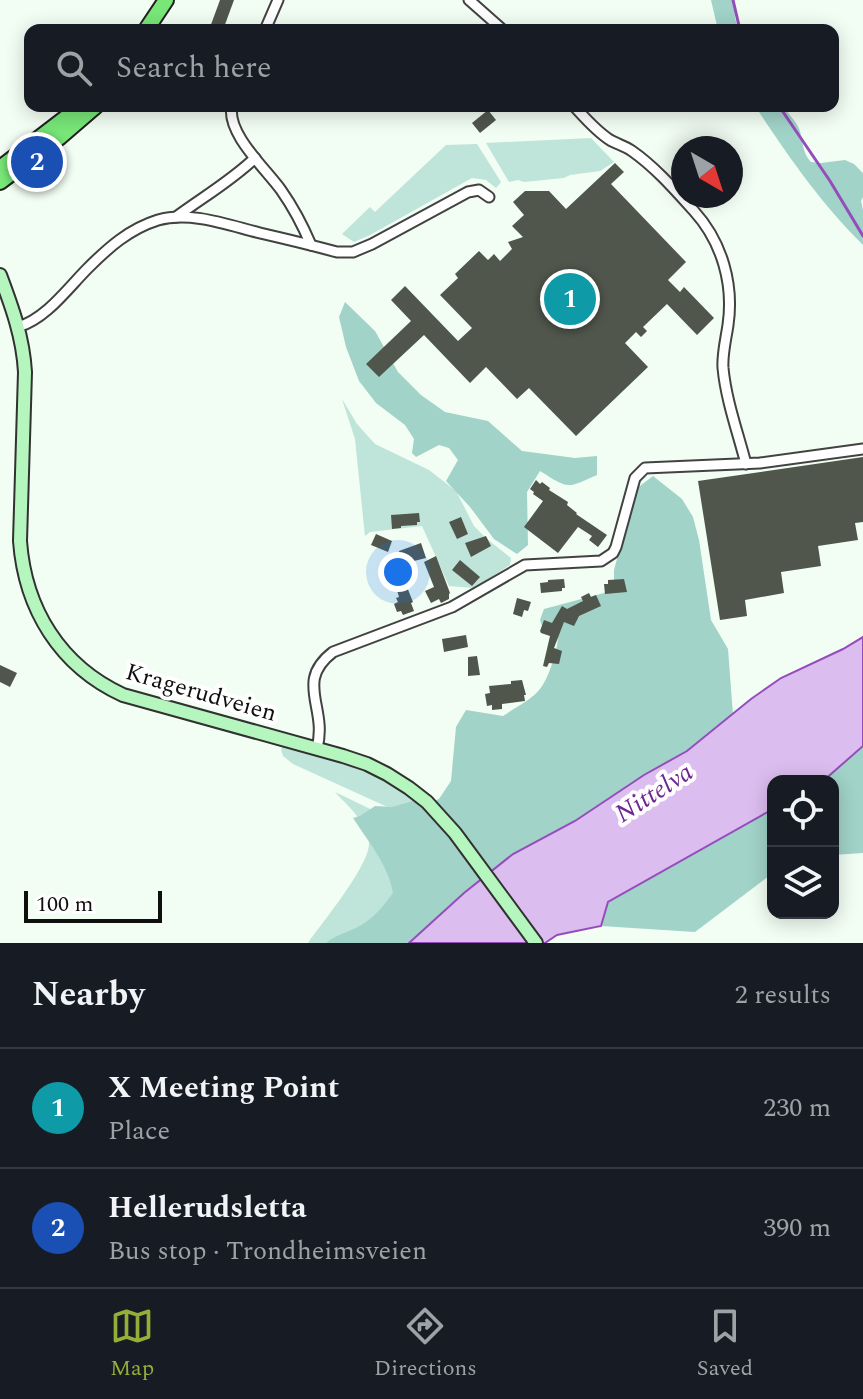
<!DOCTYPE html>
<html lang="en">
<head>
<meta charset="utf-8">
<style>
	:root { --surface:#171b24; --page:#242831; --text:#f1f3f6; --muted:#9ea1a6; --line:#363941; --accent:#96ad38 }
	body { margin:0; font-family:Spectral,serif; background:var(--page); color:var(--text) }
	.controls { position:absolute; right:24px; bottom:24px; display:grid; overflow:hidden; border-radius:16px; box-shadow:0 4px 20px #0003 }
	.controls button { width:72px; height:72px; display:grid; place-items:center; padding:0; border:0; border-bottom:2px solid var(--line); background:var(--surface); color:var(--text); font:40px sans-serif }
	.compass { position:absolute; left:671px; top:136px; width:72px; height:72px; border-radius:50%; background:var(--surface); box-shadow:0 4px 20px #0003; rotate:141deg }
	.scale { position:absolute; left:24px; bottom:20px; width:138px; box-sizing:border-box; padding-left:8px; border:4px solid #0f0f0f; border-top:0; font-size:22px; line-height:28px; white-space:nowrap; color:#0f0f0f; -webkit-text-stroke:6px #fff; paint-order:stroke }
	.you { position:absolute; left:398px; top:572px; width:28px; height:28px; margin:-20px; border:6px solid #fff; border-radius:50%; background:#1a73e8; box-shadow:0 0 0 12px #1a73e833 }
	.badge { display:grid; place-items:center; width:52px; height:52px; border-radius:50%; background:var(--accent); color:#fff; font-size:26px; font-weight:700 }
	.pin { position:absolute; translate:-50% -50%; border:4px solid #fff; box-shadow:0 2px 8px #0006 }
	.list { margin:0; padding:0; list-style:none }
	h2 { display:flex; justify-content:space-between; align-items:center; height:104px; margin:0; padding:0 32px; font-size:34px }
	h2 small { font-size:26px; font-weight:400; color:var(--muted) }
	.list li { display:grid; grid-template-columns:52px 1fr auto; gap:24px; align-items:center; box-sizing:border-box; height:120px; padding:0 32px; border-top:2px solid var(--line) }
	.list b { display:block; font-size:30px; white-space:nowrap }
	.list p { margin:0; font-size:26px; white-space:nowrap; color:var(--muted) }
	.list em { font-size:26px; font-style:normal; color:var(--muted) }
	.icon { flex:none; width:44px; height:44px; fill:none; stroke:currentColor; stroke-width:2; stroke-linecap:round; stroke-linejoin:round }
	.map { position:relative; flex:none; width:863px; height:943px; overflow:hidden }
	.search { position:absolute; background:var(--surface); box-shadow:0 4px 20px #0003; left:24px; right:24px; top:24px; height:88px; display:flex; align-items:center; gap:20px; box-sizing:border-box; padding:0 28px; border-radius:16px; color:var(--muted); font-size:30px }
	.sheet { height:344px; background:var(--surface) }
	nav { display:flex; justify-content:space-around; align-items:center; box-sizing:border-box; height:112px; border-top:2px solid var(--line); background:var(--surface); font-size:22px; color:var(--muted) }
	nav a { display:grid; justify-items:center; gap:4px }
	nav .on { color:var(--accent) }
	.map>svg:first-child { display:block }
</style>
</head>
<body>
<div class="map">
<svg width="863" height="943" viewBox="0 0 863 943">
	<rect width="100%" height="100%" fill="#f2fdf3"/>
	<g fill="#bfe4da">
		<polygon points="591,138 614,162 600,171 570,175 564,178 524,182 518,180 509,182 486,143"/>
		<polygon points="477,144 501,182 496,188 486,180 472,178 370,235 354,242 342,234 370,207 375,212 446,145"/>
		<polygon points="342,399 357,424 375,444 429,470 456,491 474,526 487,539 511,558 510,565 474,588 449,586 422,526 370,532 365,536 355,439"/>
		<path d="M284,745C330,760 390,773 424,810C430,816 434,824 438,830L293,764L283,756L281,749Z"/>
		<path d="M335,792L443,844L411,943H308C322,923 370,865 369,843C368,823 348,806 335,792Z"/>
	</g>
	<g fill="#a1d3c8">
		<polygon points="711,0 734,0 735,18 739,30 718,30"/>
		<path d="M755,106H784C787,113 792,117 796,123C805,137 799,148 811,162L821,163L845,160L854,164L863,173V197L861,201L863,210V245C819,201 789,157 755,106Z"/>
		<path d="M345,302L375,331L398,372L421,395L445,412L488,421L522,451L575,458L597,456V475C566,489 569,489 540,471L527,492L528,545L517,554L494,539L470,507L446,481L458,460L449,448L439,445L416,457L412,453L414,439L405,425L376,403L359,381L346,347L339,317Z"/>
		<path d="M653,476L682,499L693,517L699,540L711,620L728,649L733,715L687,751L644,775L575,821L513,854L464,893L409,943H326C338,933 354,931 366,922C377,914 385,904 393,893C389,866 368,841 353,818L360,816L375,806L392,807L413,801L429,803L439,799L451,781L456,727L466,710L503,716C535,695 542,696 554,658C556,648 560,641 556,632L542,626L540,620L544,609L604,593L614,582V570L636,489Z"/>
		<polygon points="863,746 863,853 833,855 833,781 822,781"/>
		<polygon points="773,809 773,873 695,932 601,926 608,902"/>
	</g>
	<polygon fill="#dcbdef" stroke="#954dbc" stroke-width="2" points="863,637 863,746 823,781 773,781 773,809 608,902 601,926 557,935 545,943 409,943 464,893 513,854 575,821 644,775 687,751 751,699 781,678 843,649"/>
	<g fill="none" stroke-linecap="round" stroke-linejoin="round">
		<g stroke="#954dbc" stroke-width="3">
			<polyline points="733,0 740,30"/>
			<polyline points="779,106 830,181 863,236"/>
		</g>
	</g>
	<g fill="#50564c">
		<polygon points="220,0 234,0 223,30 209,30"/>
		<polygon points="488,110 496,120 480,133 472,123"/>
		<polygon points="615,163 624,172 611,184 686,262 668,280 680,292 684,287 714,318 697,335 667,304 643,327 647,331 641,337 636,332 625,343 648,367 576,436 529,388 517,399 486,367 470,383 424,335 379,377 366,364 411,321 391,300 405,286 458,341 472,328 440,295 458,278 455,274 479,251 488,260 494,254 500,261 512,249 508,242 523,237 512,226 524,215 513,202 525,191 549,191 566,209"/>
		<polygon points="863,457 863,522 855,523 858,540 818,546 821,566 781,572 784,593 745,600 747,616 720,620 698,481"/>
		<polygon points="536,480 540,484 542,482 550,488 549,490 568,502 567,505 577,513 576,514 607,535 598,547 589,540 592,536 578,527 558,553 524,527 543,501 533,494 534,492 530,489"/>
		<polygon points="419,513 420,522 417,522 417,525 401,526 401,528 392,529 391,515"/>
		<polygon points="461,517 468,534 457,539 449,522"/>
		<polygon points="376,534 392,541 388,552 371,545"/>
		<polygon points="486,536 491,546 471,557 465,543"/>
		<polygon points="421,543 426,558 402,564 399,551"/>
		<polygon points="436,556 450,593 449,594 449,599 441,603 439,599 431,603 425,591 434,587 424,562"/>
		<polygon points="460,560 480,577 472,586 452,570"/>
		<polygon points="409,572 413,585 407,587 413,602 411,603 414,611 403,615 401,611 397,612 394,604 398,602 396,598 399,597 393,577"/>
		<polygon points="564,579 565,588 562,588 562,591 541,593 540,583 548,582 548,580"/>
		<polygon points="624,579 627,592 605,594 604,584 608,584 608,580"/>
		<polygon points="589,593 591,597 596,595 601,606 579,616 574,626 564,622 554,648 562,651 559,664 549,663 547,667 543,666 550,636 541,633 540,631 544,620 552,623 562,606 567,609 583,601 581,597"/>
		<polygon points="517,598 531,602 528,611 524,610 522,617 513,614"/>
		<polygon points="466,635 468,647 444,652 442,639"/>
		<polygon points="477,656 480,675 468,676 468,657"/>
		<polygon points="0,665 17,673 10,687 0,682"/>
		<polygon points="522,680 526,695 524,695 525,701 502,704 502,709 492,710 492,705 487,706 485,694 490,693 489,686 511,684 511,681"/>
	</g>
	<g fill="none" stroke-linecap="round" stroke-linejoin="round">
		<defs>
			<g id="street">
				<polyline points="469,0 503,30"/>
				<polyline points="265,30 278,0"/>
				<path d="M232,106C226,133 266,169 281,190C293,207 303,226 311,245"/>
				<path d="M574,106C585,118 596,131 610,140C617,144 625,146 632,151C655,167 675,190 694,211C722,242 734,284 728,325C726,339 722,354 723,368C726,400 738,433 746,464"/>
				<path d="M176,217C203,197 231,181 255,158"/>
				<path d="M18,327C46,319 68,288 88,268C108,248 129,229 158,220C191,211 228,225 260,233C286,239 311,245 337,252H353L372,244L468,192L479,190L489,197"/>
				<path d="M317,748C328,707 294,682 333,652L452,607L525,565L601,561L613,553L616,547L635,478L645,468L760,463L863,449"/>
			</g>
			<path id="secondary" d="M0,275C12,307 23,337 25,372L20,541C25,609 60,666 123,695L343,756L367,764L387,774L409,788L427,802L455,833L536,943"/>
			<g id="primary">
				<polyline points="146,30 166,0"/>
				<polyline points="0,168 81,106"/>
				<polyline points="0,182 60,137 96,106"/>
			</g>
		</defs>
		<use href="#street" stroke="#424242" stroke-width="13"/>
		<use href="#secondary" stroke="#313131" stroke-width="16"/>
		<use href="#primary" stroke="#202020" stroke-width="18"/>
		<use href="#street" stroke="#fff" stroke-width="9"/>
		<use href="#secondary" stroke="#b5f5be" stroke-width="12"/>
		<use href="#primary" stroke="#78e778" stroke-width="14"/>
	</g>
	<g text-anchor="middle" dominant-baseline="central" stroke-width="8" stroke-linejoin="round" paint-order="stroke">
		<g font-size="24" fill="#0f0f0f" stroke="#fff">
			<text transform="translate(201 693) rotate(16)">Kragerudveien</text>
		</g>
		<g font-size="26" font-style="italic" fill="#6f2791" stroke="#fff">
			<text transform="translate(654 793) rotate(-33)">Nittelva</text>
		</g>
	</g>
</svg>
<div class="controls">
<button><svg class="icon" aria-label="locate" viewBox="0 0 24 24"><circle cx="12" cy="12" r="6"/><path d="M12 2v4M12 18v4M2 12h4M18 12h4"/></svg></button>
<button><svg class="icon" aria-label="layers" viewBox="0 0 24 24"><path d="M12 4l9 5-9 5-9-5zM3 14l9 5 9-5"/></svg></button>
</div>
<svg class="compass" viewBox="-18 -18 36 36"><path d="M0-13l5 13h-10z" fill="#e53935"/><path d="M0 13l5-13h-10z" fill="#9ea1a6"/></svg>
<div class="scale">100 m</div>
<div class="you"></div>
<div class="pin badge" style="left:570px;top:299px;background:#0f9aa8">1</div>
<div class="pin badge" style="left:37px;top:162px;background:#1a4fb4">2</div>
<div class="search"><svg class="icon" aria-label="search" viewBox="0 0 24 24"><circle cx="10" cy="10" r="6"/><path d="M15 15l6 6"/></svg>Search here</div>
</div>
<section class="sheet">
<h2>Nearby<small>2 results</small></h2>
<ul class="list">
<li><span class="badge" style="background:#0f9aa8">1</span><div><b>X Meeting Point</b><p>Place</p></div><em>230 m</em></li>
<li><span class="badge" style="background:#1a4fb4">2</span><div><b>Hellerudsletta</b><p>Bus stop · Trondheimsveien</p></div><em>390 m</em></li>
</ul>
</section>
<nav>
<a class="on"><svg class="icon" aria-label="map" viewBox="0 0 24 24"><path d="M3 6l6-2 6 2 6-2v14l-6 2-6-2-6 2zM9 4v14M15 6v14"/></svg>Map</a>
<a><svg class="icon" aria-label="directions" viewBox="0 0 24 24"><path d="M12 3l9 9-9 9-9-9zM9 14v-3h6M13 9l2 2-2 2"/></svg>Directions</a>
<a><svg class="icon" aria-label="saved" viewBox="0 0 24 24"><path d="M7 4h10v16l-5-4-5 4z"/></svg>Saved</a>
</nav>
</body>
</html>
